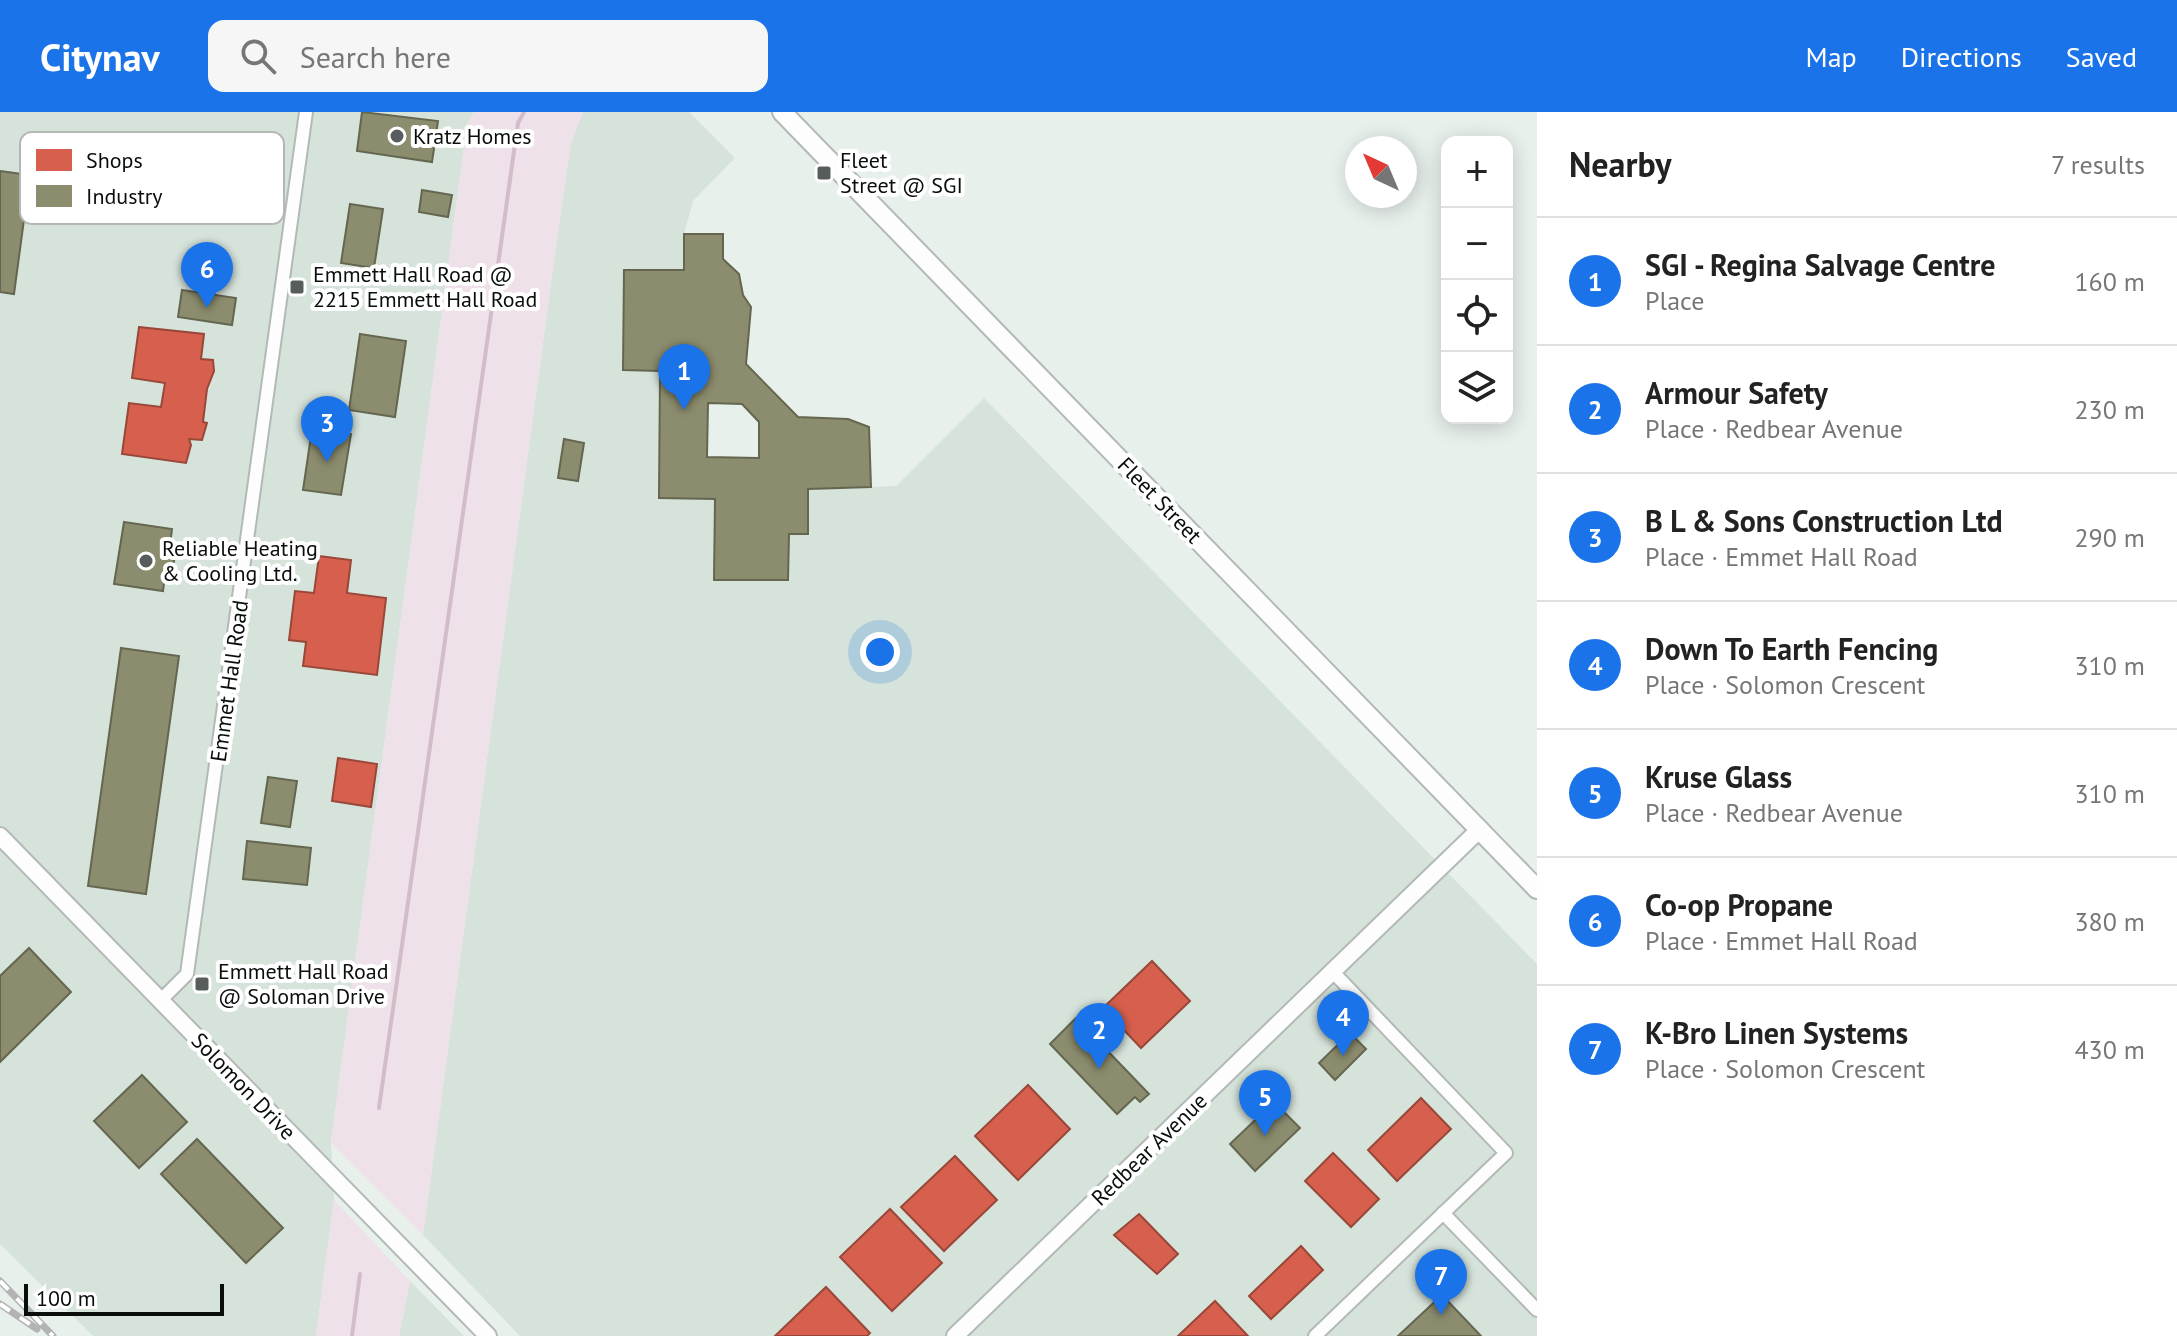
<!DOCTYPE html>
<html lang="en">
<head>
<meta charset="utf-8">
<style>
	:root { --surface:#fff; --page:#f6f6f6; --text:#222; --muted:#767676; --line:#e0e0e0; --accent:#1a73e8 }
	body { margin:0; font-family:"PT Sans",sans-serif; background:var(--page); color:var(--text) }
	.controls { position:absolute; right:24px; top:24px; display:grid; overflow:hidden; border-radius:16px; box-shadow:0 4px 20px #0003 }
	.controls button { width:72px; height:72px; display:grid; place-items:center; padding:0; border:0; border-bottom:2px solid var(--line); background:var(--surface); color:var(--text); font:40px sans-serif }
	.compass { position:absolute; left:1345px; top:24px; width:72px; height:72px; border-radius:50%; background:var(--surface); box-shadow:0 4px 20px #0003; rotate:316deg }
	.scale { position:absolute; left:24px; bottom:20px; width:200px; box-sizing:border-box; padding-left:8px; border:4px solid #090e0b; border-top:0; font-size:22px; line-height:28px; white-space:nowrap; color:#090e0b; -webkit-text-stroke:6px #fff; paint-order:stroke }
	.you { position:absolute; left:880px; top:540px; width:28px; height:28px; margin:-20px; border:6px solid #fff; border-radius:50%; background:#1a73e8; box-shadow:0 0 0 12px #1a73e833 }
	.badge { display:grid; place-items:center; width:52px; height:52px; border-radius:50%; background:var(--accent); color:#fff; font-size:26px; font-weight:700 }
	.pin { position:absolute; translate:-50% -66px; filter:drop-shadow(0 2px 4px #0008) }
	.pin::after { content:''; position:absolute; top:42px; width:28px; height:24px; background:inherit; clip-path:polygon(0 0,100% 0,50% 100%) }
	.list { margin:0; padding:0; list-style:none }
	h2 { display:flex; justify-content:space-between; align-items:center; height:104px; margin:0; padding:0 32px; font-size:34px }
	h2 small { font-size:26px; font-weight:400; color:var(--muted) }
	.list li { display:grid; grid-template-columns:52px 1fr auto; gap:24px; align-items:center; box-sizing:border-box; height:128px; padding:0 32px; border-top:2px solid var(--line) }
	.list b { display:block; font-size:30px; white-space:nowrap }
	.list p { margin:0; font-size:26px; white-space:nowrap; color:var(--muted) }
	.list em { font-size:26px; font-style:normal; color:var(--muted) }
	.icon { flex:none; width:44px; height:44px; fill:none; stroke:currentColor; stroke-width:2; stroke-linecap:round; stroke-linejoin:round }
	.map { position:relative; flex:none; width:1537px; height:1224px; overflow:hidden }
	header { display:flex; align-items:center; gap:48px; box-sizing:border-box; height:112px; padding:0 40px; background:var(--accent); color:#fff }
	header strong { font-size:38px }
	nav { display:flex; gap:44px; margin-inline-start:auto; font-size:28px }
	.search { width:560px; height:72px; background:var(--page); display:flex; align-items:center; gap:20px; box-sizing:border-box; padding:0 28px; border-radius:16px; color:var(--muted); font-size:30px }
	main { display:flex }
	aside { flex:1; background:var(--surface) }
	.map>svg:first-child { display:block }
</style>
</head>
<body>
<header>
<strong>Citynav</strong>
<div class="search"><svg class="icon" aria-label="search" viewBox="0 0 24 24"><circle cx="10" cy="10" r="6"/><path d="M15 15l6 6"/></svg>Search here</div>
<nav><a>Map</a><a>Directions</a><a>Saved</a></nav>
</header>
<main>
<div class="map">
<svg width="1537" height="1224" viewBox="0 0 1537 1224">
	<rect width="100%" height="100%" fill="#e8f0ec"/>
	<g fill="#d5e3db">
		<polygon points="0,0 474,0 467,12 331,1031 334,1088 316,1224 93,1224 0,1132"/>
		<polygon points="583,0 689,0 735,46 693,89 684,122 684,158 623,258 660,259 659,386 715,387 714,467 789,422 808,377 896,374 984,286 1537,852 1537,1224 520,1224 423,1123 557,126 571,31"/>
		<polygon points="410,1169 464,1224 399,1224"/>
	</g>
	<g fill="#efe1ea">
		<polygon points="474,0 583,0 571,31 557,126 423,1123 331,1031 467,12"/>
		<polygon points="334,1088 410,1169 399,1224 316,1224"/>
	</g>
	<g fill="#d6604d" stroke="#984739" stroke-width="2">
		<polygon points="139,215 204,222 201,247 213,248 214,259 207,277 203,310 207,311 202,328 189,327 191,333 186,351 122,342 129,291 161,295 165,271 132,266"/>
		<polygon points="319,444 351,448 347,481 386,486 377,563 303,554 306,530 289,528 295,479 314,481"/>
		<polygon points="338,646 377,652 371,695 332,689"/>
		<polygon points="1152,849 1190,889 1141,936 1103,896"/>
		<polygon points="1028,973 1070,1017 1018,1068 975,1024"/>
		<polygon points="1421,986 1451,1017 1397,1069 1368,1038"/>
		<polygon points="1333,1041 1379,1087 1351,1115 1305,1069"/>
		<polygon points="955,1044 997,1088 944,1139 901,1095"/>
		<polygon points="890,1097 942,1151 892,1199 840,1145"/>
		<polygon points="1139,1102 1178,1142 1157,1162 1114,1123"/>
		<polygon points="1301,1134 1323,1158 1271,1207 1249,1184"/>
		<polygon points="826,1175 870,1221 867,1224 775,1224"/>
		<polygon points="1215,1189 1248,1224 1178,1224"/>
	</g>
	<g fill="#8c8c6e" stroke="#656650" stroke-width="2" fill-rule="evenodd">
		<polygon points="362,0 438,9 432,50 357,39"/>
		<polygon points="0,59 30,63 14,182 0,180"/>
		<polygon points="422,78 452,83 448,105 419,100"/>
		<polygon points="350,92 383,97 374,156 341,151"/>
		<path d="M684,122H723V147L739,162L743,183L751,195L746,252L798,305L848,307L869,315L871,375L808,377V422H789L788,468H714L715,387L659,386L660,259L623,258L624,158H684ZM708,291L742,292L759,310V346L707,345Z"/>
		<polygon points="182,178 236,186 232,213 178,205"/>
		<polygon points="360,222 406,229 395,305 349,298"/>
		<polygon points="312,317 351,322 341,383 303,378"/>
		<polygon points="564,327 584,331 578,369 558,366"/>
		<polygon points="124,410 172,417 170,433 176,434 172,464 165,463 163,479 114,472"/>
		<polygon points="121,536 179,544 146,782 88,774"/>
		<polygon points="268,665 297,669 290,715 261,711"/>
		<polygon points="247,729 311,736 307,773 243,767"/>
		<polygon points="29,836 71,880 0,950 0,864"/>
		<polygon points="1076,906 1149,982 1140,990 1135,985 1117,1002 1050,932"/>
		<polygon points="1350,921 1366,937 1335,968 1319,951"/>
		<polygon points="142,963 187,1010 139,1056 94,1009"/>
		<polygon points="1274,990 1300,1016 1255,1059 1230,1032"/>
		<polygon points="197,1027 283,1116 246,1151 161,1062"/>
		<polygon points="1442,1183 1481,1224 1398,1224"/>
	</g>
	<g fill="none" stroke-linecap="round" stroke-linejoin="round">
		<g stroke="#d2bcca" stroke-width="4">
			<polyline points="379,996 518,11 524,0"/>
			<polyline points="352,1224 360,1162"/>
		</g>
		<defs>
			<g id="minor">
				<polyline points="160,889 187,862 306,0"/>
				<polyline points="1443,1101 1537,1198"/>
				<polyline points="1315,1224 1506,1041 1333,860"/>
			</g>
			<g id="tertiary">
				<polyline points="0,724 488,1224"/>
				<polyline points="955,1224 1480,717"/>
			</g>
			<polyline id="secondary" points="782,0 1537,777"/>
		</defs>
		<use href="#minor" stroke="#b3b9b6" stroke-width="16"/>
		<use href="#tertiary" stroke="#b3b9b6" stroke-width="20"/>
		<use href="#secondary" stroke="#b3b9b6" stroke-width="22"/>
		<use href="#minor" stroke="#fcfdfc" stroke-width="12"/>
		<use href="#tertiary" stroke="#fcfdfc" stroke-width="16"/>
		<use href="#secondary" stroke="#fcfdfc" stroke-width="18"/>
		<defs>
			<g id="rail">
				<polyline points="0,1169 53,1224"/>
				<polyline points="0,1192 37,1217"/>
			</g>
		</defs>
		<use href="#rail" stroke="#b2b3b2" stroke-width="7"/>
		<use href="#rail" stroke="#fff" stroke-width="4" stroke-dasharray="12" stroke-linecap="butt"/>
	</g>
	<g fill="#575d5a" stroke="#fff" stroke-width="3">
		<circle cx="397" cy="24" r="8"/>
		<rect x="816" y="53" width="16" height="16" rx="4"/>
		<rect x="289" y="167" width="16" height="16" rx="4"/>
		<circle cx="146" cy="449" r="8"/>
		<rect x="194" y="864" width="16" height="16" rx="4"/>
	</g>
	<g text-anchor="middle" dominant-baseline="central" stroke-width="8" stroke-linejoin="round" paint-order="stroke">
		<g font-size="22" fill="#090e0b" stroke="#fff" text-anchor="start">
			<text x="413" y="24">Kratz Homes</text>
			<text x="840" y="48">Fleet<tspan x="840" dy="25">Street @ SGI</tspan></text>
			<text x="313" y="162">Emmett Hall Road @<tspan x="313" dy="25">2215 Emmett Hall Road</tspan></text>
			<text x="162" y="436">Reliable Heating<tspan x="162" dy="25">&amp; Cooling Ltd.</tspan></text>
			<text x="218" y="859">Emmett Hall Road<tspan x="218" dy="25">@ Soloman Drive</tspan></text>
		</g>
		<g font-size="22" fill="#090e0b" stroke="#fff">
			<text transform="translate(1160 388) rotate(46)">Fleet Street</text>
			<text transform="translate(229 569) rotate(-82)">Emmet Hall Road</text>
			<text transform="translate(244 974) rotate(46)">Solomon Drive</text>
			<text transform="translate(1149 1037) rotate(-44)">Redbear Avenue</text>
		</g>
	</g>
	<rect x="20" y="20" width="264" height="92" rx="12" fill="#fff" stroke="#b5b7b6" stroke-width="2"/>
	<rect x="36" y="37" width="36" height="22" fill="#d6604d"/>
	<rect x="36" y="73" width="36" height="22" fill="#8c8c6e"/>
	<g font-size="22" fill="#090e0b">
		<text x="86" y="56">Shops</text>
		<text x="86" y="92">Industry</text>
	</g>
</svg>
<div class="controls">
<button>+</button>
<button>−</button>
<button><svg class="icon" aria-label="locate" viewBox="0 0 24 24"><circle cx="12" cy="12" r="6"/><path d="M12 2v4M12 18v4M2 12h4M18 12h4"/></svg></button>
<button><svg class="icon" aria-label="layers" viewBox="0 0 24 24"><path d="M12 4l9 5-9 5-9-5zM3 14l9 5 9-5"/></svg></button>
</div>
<svg class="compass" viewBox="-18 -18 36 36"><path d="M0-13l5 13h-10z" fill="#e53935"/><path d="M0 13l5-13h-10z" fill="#767676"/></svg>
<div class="scale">100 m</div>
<div class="you"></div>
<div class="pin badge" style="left:684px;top:298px">1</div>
<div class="pin badge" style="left:1099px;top:957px">2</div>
<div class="pin badge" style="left:327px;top:350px">3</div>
<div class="pin badge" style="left:1343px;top:944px">4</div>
<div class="pin badge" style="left:1265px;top:1024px">5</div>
<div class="pin badge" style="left:207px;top:196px">6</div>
<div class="pin badge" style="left:1441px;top:1203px">7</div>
</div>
<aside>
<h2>Nearby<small>7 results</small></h2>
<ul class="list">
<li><span class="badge">1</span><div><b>SGI - Regina Salvage Centre</b><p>Place</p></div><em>160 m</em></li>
<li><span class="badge">2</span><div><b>Armour Safety</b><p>Place · Redbear Avenue</p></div><em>230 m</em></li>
<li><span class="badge">3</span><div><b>B L &amp; Sons Construction Ltd</b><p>Place · Emmet Hall Road</p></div><em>290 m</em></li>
<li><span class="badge">4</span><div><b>Down To Earth Fencing</b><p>Place · Solomon Crescent</p></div><em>310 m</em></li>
<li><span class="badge">5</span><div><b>Kruse Glass</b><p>Place · Redbear Avenue</p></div><em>310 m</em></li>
<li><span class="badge">6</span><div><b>Co-op Propane</b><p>Place · Emmet Hall Road</p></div><em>380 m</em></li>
<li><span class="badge">7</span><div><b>K-Bro Linen Systems</b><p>Place · Solomon Crescent</p></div><em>430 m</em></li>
</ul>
</aside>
</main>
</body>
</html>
